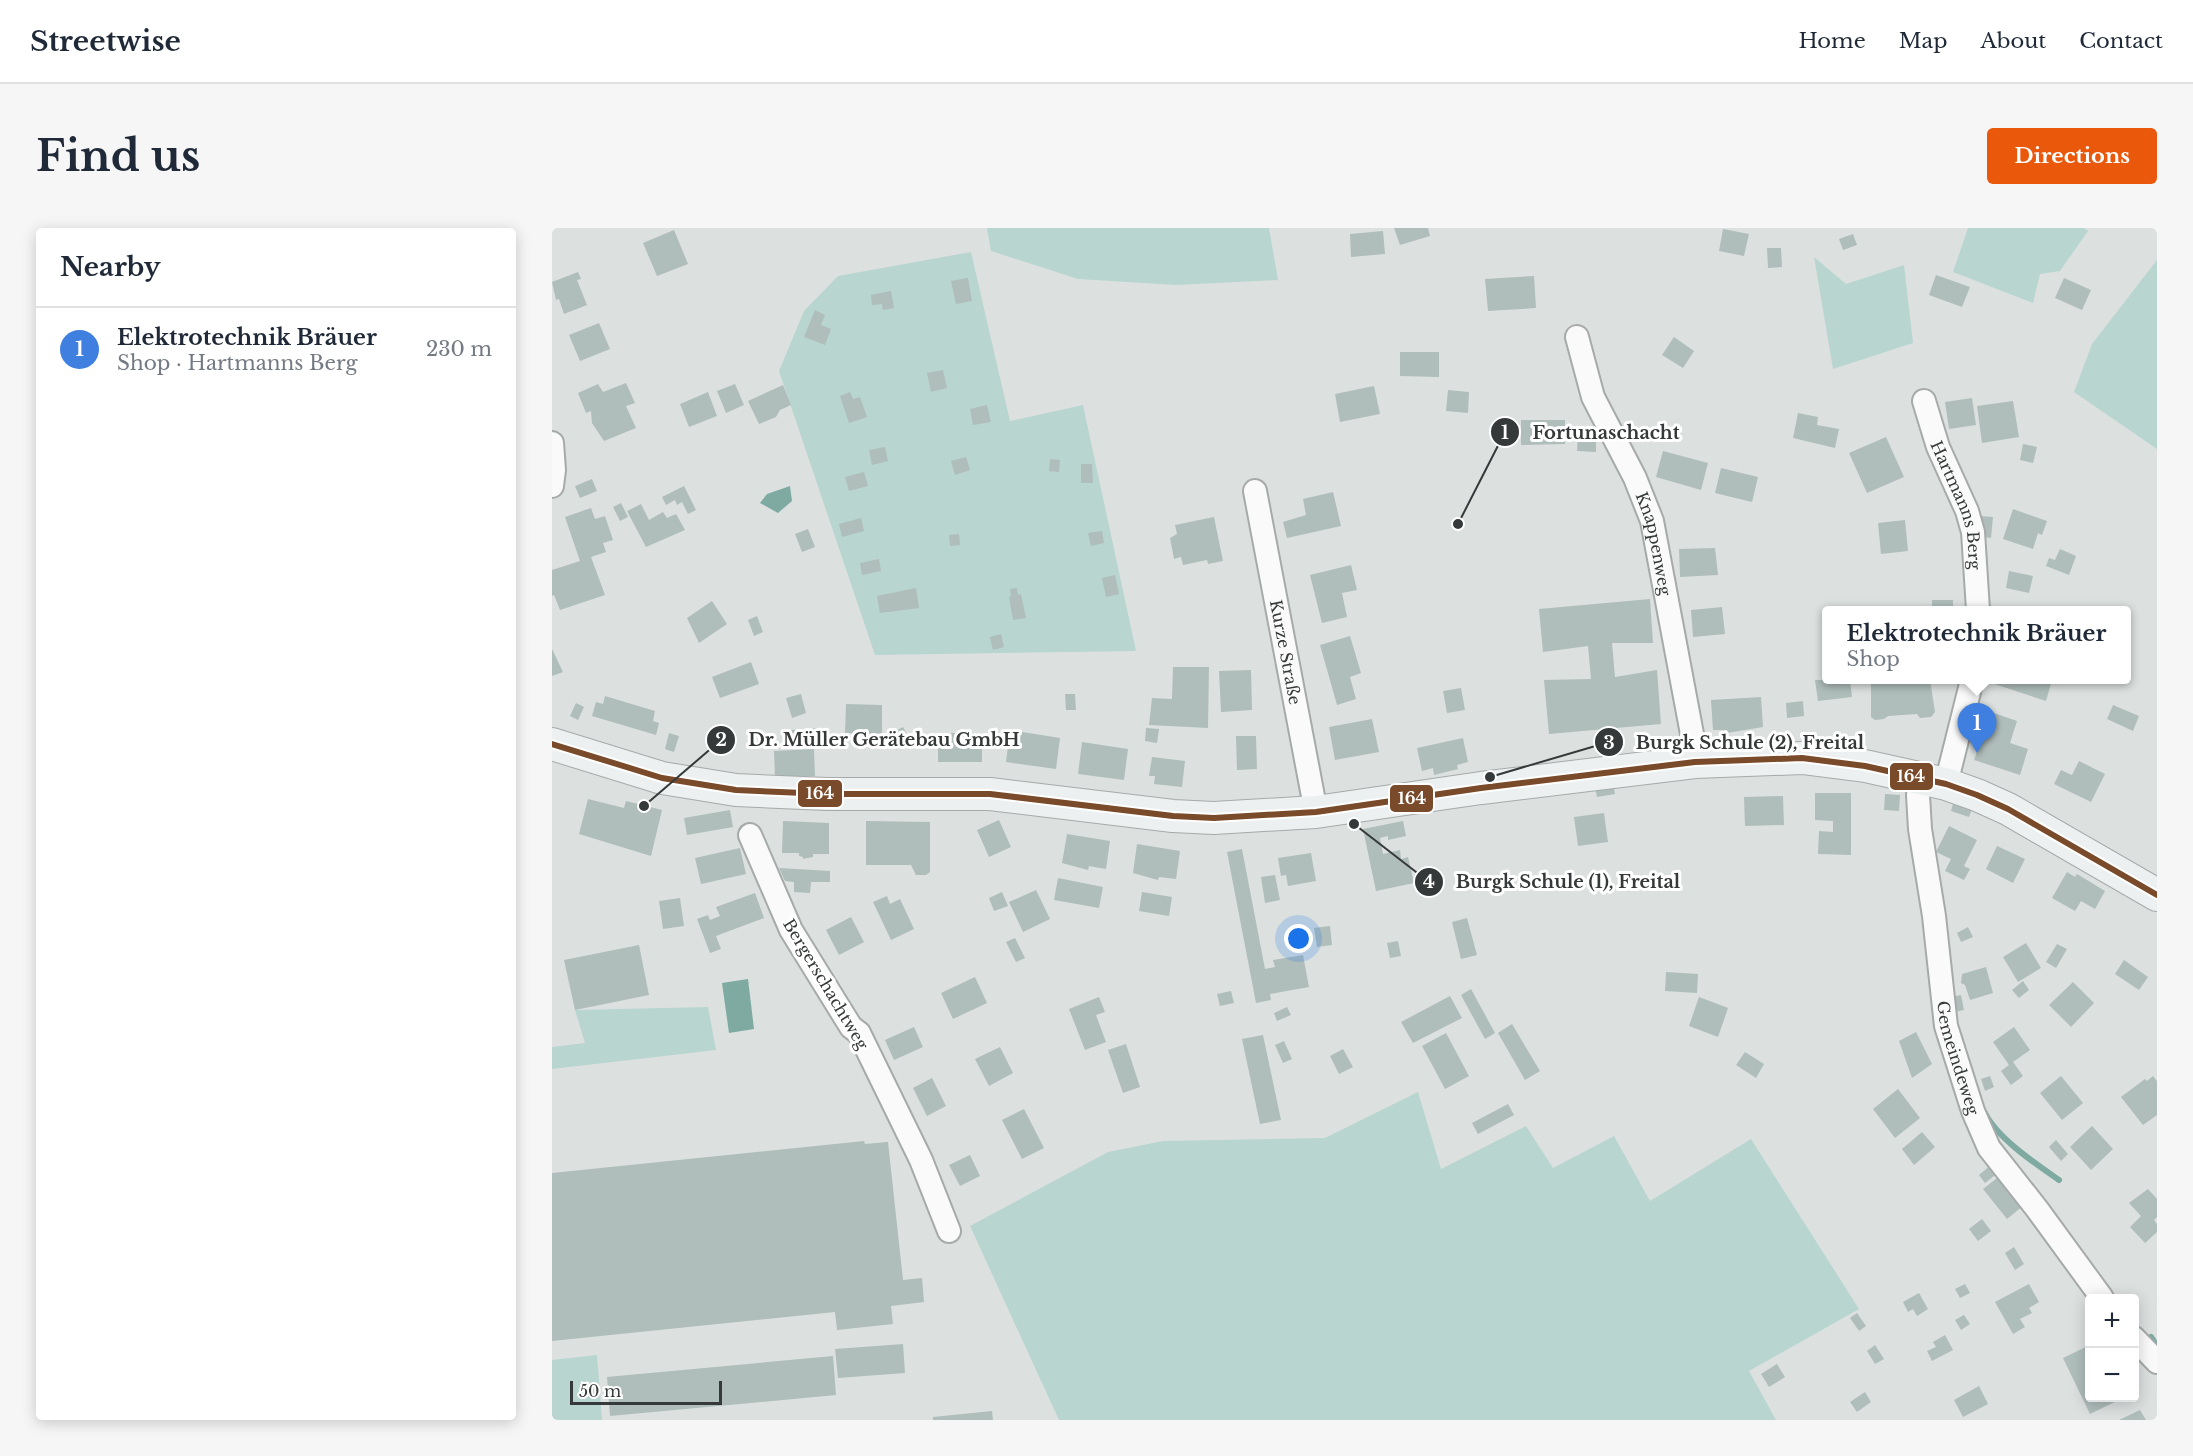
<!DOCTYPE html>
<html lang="en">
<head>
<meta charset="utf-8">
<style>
	:root { --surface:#fff; --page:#f6f6f7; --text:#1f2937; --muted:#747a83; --line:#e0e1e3; --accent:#ea580c }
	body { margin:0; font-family:"Libre Baskerville",serif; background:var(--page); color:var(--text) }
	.controls { position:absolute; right:18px; bottom:18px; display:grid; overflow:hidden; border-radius:6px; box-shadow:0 3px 15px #0003 }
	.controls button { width:54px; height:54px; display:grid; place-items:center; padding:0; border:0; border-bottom:2px solid var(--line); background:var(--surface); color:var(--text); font:30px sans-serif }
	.scale { position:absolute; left:18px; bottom:15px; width:152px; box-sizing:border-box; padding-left:6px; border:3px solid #363939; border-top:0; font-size:16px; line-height:21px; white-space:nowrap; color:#363939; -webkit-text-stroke:4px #fff; paint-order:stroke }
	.you { position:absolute; left:747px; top:711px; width:21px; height:21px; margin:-15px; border:4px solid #fff; border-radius:50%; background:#1a73e8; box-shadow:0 0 0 9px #1a73e833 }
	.badge { display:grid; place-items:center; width:39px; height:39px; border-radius:50%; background:var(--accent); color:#fff; font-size:20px; font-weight:700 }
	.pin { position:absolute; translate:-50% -50px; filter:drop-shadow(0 2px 3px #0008) }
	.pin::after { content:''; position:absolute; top:32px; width:21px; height:18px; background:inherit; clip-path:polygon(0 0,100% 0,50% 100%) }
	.popup { position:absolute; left:1270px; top:378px; width:309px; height:78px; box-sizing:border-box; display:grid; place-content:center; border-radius:6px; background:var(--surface); filter:drop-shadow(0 2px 4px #0005); font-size:20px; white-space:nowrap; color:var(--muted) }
	.popup b { font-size:22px; color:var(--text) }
	.popup::after { content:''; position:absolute; left:50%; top:100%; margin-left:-12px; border:12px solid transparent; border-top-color:var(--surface) }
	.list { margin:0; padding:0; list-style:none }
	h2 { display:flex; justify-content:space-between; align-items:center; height:78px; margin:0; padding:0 24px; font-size:26px }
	h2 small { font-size:20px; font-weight:400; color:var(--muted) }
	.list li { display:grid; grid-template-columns:39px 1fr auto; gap:18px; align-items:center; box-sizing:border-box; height:84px; padding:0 24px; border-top:2px solid var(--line) }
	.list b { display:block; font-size:22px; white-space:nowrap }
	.list p { margin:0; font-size:20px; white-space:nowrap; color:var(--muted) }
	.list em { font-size:20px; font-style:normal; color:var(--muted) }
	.map { position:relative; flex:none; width:1605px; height:1192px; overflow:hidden; border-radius:6px }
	header { display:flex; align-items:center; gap:36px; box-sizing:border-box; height:84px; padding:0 30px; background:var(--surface); border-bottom:2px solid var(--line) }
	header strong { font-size:28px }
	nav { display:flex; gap:33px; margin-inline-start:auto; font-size:21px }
	.intro { display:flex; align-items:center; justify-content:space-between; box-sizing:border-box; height:144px; padding:0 36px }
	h1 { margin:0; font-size:42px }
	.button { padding:15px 27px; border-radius:6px; background:var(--accent); color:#fff; font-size:21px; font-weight:700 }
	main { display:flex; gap:36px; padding:0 36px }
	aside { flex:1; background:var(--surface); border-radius:6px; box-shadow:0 3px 15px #0003 }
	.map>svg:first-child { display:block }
</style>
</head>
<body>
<header>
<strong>Streetwise</strong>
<nav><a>Home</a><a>Map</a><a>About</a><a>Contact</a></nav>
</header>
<div class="intro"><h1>Find us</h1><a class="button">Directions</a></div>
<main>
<aside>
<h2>Nearby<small></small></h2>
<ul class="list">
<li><span class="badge" style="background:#3f7fe0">1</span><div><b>Elektrotechnik Bräuer</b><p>Shop · Hartmanns Berg</p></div><em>230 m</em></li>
</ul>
</aside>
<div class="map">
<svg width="1605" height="1192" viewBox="0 0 1605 1192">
	<rect width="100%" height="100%" fill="#dce1e0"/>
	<g fill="#b8d5d0">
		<polygon points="435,0 717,0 726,52 624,57 526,51 439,23"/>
		<polygon points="1416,0 1532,0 1536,3 1508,43 1488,46 1481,75 1401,44"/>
		<polygon points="419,24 458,193 531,177 584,423 323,427 227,143 252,83 286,48"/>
		<polygon points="1262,29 1294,56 1352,37 1361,115 1281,141"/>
		<polygon points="1605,32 1605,221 1522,164 1540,116"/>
		<polygon points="156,779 164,822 0,841 0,819 33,815 23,782"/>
		<polygon points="866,864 889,941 974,898 1001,940 1062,908 1098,973 1199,911 1307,1081 1197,1143 1224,1192 507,1192 418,998 556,924 611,913 773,910"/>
		<polygon points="45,1127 50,1192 0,1192 0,1132"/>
	</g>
	<g fill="#7eaaa2">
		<polygon points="238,258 240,273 226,285 208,275 215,266"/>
		<polygon points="196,751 202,801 177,805 170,755"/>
	</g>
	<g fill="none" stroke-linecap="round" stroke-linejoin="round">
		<g stroke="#7eaaa2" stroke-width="6">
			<path d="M1433,885C1445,910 1484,936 1507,952"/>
			<polyline points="1599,1109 1605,1118"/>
		</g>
	</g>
	<g fill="#afbdbb">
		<polygon points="842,0 876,0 878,8 848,17"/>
		<polygon points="1171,1 1197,6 1192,28 1167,23"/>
		<polygon points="122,2 136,36 105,48 91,15"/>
		<polygon points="831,3 833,26 799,29 798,6"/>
		<polygon points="1301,6 1305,17 1291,22 1287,11"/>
		<polygon points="1215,20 1229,20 1230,39 1216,40"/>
		<polygon points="26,44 29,51 25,52 35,77 12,86 7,71 4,72 0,54"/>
		<polygon points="1384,47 1418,59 1410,79 1377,67"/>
		<polygon points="982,48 984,80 936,83 933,51"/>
		<polygon points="416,50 420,73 404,76 399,53"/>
		<polygon points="1512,50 1539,62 1530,82 1503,70"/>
		<polygon points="339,63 342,80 331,82 330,76 320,77 319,67"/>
		<polygon points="263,82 273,87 269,97 279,101 273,117 252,109"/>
		<polygon points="47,95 58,121 28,133 17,107"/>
		<polygon points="1122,109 1142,123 1131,140 1110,127"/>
		<polygon points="848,124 887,124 887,149 848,148"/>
		<polygon points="391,142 395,160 379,164 375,145"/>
		<polygon points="74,155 83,175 74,178 84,200 52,213 40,195 39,183 34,185 26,165 46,156 51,164"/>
		<polygon points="183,156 192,177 174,185 165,163"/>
		<polygon points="231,157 239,177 228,182 224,189 207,196 196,173"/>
		<polygon points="822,158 828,186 788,194 783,166"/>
		<polygon points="896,162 917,164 916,185 894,183"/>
		<polygon points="156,164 165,188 137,199 128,176"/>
		<polygon points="298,164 301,171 308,169 315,189 297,195 288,168"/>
		<polygon points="1420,170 1424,197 1397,201 1393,174"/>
		<polygon points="1461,173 1467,209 1430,215 1425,178"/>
		<polygon points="435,177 439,194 421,197 418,181"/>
		<polygon points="1246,185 1266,189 1265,197 1287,201 1283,220 1241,210"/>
		<polygon points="969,192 1013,192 1013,216 969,217"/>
		<polygon points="1026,205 1044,205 1044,224 1025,223"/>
		<polygon points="1334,209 1352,249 1315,265 1297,225"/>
		<polygon points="1471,216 1485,219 1481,235 1468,232"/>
		<polygon points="333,219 336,233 320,237 317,222"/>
		<polygon points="1111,223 1156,235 1149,262 1104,249"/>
		<polygon points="414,229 418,242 403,247 399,233"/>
		<polygon points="498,231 508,232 507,244 497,243"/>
		<polygon points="529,236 540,236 541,255 529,255"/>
		<polygon points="1169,240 1206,249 1200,274 1163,265"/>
		<polygon points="312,244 316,258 297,263 293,249"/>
		<polygon points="40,251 45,263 28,270 23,258"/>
		<polygon points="132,258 144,282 136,286 130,274 125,277 123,272 114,277 110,269"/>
		<polygon points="781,264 789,298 735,310 731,294 754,287 751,271"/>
		<polygon points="69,275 76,289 68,293 61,279"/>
		<polygon points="89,276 97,292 111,284 115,290 124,286 133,302 94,319 75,283"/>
		<polygon points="39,280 43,291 53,288 61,312 51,315 54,324 39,329 53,367 8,382 2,367 0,368 0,342 28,333 13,289"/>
		<polygon points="1461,281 1495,293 1490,307 1486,305 1481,321 1451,311"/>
		<polygon points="1428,288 1441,289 1439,310 1425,308"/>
		<polygon points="662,289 671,333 656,336 655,332 631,337 629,329 622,331 618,310 625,306 623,297"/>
		<polygon points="309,290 312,303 290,309 287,296"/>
		<polygon points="1353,292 1356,323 1329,326 1326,295"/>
		<polygon points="256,301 263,319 250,324 243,306"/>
		<polygon points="550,303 552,315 539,318 536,305"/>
		<polygon points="407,306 408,317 398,318 397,307"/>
		<polygon points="1163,320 1166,347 1128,349 1127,321"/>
		<polygon points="1508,321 1524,328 1517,347 1494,338 1497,330 1503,332"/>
		<polygon points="327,331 329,343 310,347 308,335"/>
		<polygon points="799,337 805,362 790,365 795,389 770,395 758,347"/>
		<polygon points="1457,343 1481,348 1477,365 1454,360"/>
		<polygon points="563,347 567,366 554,369 550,350"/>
		<polygon points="364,360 367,380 328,385 325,368"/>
		<polygon points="465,360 466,367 469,366 474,390 461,392 457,369 459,368 458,361"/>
		<polygon points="1098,371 1101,415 1060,415 1063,449 1105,442 1109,496 997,506 992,452 1039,451 1036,418 991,424 987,381"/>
		<rect x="1380" y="372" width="21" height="10"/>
		<polygon points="160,373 175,396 147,415 135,390"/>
		<polygon points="1170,379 1173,406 1141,409 1139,382"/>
		<polygon points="205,388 211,404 202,408 196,392"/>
		<polygon points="449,406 452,419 441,422 438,409"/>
		<polygon points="798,408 809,445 798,449 804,471 785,477 768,417"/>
		<polygon points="0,421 11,444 0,448"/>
		<polygon points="199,434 207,456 168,470 160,449"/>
		<polygon points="621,439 657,439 656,500 597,497 600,470 620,471"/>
		<polygon points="699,442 700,482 669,484 667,443"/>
		<polygon points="1275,446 1275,452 1298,452 1300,469 1266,473 1263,452 1270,452 1270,447"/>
		<polygon points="1319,452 1378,452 1383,484 1379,489 1368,490 1365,486 1336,488 1332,491 1323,492 1319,489"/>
		<polygon points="1430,452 1500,452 1494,473"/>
		<polygon points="909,460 913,482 895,485 891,463"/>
		<polygon points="249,466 254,485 240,490 234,470"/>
		<polygon points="513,466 523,466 524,482 514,482"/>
		<polygon points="53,468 103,483 101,493 107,495 104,507 40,488 44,474 51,476"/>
		<polygon points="1209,469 1211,499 1175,505 1175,502 1161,502 1159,472"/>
		<polygon points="1251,473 1252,488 1235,490 1234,475"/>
		<polygon points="24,475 32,479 26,492 18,488"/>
		<polygon points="294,476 330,477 330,506 293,505"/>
		<polygon points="1561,477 1587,488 1581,503 1555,491"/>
		<polygon points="1439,484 1465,493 1458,515 1476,521 1468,547 1422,532"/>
		<polygon points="820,491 827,524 783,532 777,499"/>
		<polygon points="351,499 359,514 344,522 336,507"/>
		<polygon points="268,500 269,514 261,515 260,511 239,513 238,502"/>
		<polygon points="594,500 607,501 605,515 593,513"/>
		<polygon points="458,502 508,510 504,541 454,534"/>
		<polygon points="117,505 127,508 122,524 113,521"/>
		<rect x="386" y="505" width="44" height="29"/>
		<polygon points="684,508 704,508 705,541 685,542"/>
		<polygon points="911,510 916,534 905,537 906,541 882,547 881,540 870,543 865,520"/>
		<polygon points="530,514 576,521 572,552 526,546"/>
		<polygon points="262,521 263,548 223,549 222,523"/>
		<polygon points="600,529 633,533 630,559 602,556 603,548 597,548"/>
		<polygon points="1527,533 1553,546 1539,574 1502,556 1509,542 1520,547"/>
		<polygon points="1061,556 1063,566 1045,569 1043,559"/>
		<polygon points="1263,565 1299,565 1299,627 1266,626 1267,603 1281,604 1281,593 1263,592"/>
		<polygon points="1333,566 1348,567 1347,583 1332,582"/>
		<polygon points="1231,568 1232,597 1193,598 1192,569"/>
		<polygon points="36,571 72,580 74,573 110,582 99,628 27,606"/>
		<polygon points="1402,572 1421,578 1417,589 1399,583"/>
		<polygon points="178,582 181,599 135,607 132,590"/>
		<polygon points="1052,585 1056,614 1026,618 1022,589"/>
		<polygon points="447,592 459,619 437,629 425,602"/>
		<polygon points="231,593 277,595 277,626 261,626 261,629 251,631 251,629 247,628 247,625 230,625"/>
		<polygon points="314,593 378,594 378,644 374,647 364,647 359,637 314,637"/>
		<polygon points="851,593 854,608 836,612 836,608 828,610 831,626 848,622 849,631 856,629 862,655 824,663 811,601"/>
		<polygon points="1397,598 1425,612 1412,638 1418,641 1412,652 1393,643 1399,631 1384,624"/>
		<polygon points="515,606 558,613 554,641 537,638 536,642 510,635"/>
		<polygon points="585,616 628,623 624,651 607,649 606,652 581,645"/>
		<polygon points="1445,618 1473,631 1461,655 1434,641"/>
		<polygon points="188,620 194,646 149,656 143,630"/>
		<polygon points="690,621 713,741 723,739 721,732 751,727 757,759 718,766 719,772 704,775 675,624"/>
		<polygon points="759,625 764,653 736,658 734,647 729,648 726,630"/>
		<polygon points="227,640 278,643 278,654 259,654 258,665 242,664 242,654 233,653"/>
		<polygon points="1515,644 1523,649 1525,646 1553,663 1543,681 1529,673 1523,683 1500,670"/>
		<polygon points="723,647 728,672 713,675 709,649"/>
		<polygon points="506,650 551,659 547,680 502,672"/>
		<polygon points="484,662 498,691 471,704 457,674"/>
		<polygon points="450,664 456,678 442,683 437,670"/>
		<polygon points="590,664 620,669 617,688 587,683"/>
		<polygon points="203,665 212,690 164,708 169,721 158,725 145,691 156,687 158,692 168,688 164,679"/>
		<polygon points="335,668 338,676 348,671 362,701 339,712 321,674"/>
		<polygon points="128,670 132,698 111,701 107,673"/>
		<polygon points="299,689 312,714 287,727 274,702"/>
		<polygon points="915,690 925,727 909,731 900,694"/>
		<polygon points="778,698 780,717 765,719 762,700"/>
		<polygon points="1416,699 1421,709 1409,714 1405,705"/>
		<polygon points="463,710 473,730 464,734 454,714"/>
		<polygon points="846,713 849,728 838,730 835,715"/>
		<polygon points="1474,715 1489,740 1466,754 1451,729"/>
		<polygon points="1505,716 1515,721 1504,740 1494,734"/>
		<polygon points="87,717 97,767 23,782 12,732"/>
		<polygon points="1572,732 1596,749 1587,762 1563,746"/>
		<polygon points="1434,739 1441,765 1418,772 1413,757 1409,755 1410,746"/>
		<polygon points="1114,744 1146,746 1145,765 1113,763"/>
		<polygon points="423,749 435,775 401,791 389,765"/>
		<polygon points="1471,753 1477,762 1467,770 1460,762"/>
		<polygon points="1521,754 1542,775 1519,799 1497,777"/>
		<polygon points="919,761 943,805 933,811 909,767"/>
		<polygon points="679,763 682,775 668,778 665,766"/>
		<polygon points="1409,767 1412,782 1402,784 1400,769"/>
		<polygon points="898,768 910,790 861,815 849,794"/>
		<polygon points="547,769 553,784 544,787 554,814 533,822 517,781"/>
		<polygon points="1147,769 1176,780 1166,809 1137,798"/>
		<polygon points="735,779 739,787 725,793 722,785"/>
		<polygon points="960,796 988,843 973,852 946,805"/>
		<polygon points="362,799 371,819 342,832 333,812"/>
		<polygon points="1462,799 1478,822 1461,834 1471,848 1459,857 1449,843 1457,837 1441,814"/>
		<polygon points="1364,804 1380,836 1360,850 1347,813"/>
		<polygon points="894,805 917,848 893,861 870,818"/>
		<polygon points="711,807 729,892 708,896 690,811"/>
		<polygon points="732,813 740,831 731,835 723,817"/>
		<polygon points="574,816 588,859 571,865 556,822"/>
		<polygon points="448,819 461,845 437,858 423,831"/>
		<polygon points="791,821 801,839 787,846 778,828"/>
		<polygon points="1193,824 1212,836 1204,850 1184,837"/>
		<polygon points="1438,848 1442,859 1433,863 1429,851"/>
		<polygon points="1509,848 1531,875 1510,892 1488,865"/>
		<polygon points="1601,848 1605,853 1605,887 1591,897 1569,869 1593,851 1595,853"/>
		<polygon points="380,850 394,878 375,888 361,860"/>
		<polygon points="1346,861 1368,890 1343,910 1321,881"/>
		<polygon points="956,876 962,887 926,906 920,895"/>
		<polygon points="472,881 492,920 470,931 450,892"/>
		<polygon points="1540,898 1561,921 1539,942 1518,919"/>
		<polygon points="1370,904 1383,919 1362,937 1350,921"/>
		<polygon points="1504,912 1516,926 1509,933 1497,919"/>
		<polygon points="312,913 313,916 336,914 351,1052 370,1050 372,1074 339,1078 341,1096 285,1102 283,1084 0,1113 0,945"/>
		<polygon points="418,927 428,948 408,958 397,937"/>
		<polygon points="1440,936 1447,944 1433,955 1427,947"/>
		<polygon points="1449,947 1472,977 1455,991 1431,961"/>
		<polygon points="1596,961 1605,971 1605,989 1602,992 1605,996 1605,1004 1593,1015 1578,999 1589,988 1577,975"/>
		<polygon points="1430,991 1439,1003 1426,1013 1417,1001"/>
		<polygon points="1462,1019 1472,1036 1463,1042 1453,1025"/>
		<polygon points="1413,1056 1418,1065 1408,1070 1403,1061"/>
		<polygon points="1477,1056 1487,1074 1477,1080 1480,1085 1468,1091 1473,1099 1461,1106 1443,1074"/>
		<polygon points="1367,1065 1376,1081 1365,1088 1361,1081 1356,1084 1351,1074"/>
		<polygon points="1305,1085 1314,1098 1307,1103 1298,1090"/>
		<polygon points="1412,1087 1418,1096 1409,1102 1403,1092"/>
		<polygon points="1393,1107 1401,1122 1380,1133 1375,1123 1384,1119 1381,1114"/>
		<polygon points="351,1116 353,1145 286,1150 283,1121"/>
		<polygon points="1323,1117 1332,1131 1323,1136 1315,1123"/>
		<polygon points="1538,1117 1538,1170 1571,1170 1538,1186 1511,1130"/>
		<polygon points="281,1128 284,1167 58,1188 55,1149"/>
		<polygon points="1225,1136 1233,1149 1217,1159 1209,1146"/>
		<polygon points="1427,1158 1436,1176 1411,1189 1402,1172"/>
		<polygon points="1313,1164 1319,1174 1305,1184 1298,1174"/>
		<polygon points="1588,1182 1594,1192 1567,1192"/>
		<polygon points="440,1183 441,1192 381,1192 381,1189"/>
	</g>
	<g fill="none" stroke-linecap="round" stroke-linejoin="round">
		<defs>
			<g id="street">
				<path id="s1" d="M1025,109L1041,169L1083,250L1100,293L1143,522V534"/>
				<path id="s2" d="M1372,173L1386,219L1415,283L1421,304L1426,382"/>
				<polyline points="0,215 2,242 0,258"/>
				<path id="s3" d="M703,263L764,584"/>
				<path id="s4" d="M1370,550L1366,567L1368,601L1382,688L1394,798L1421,883L1437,920L1485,981L1550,1070"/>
				<polyline points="1394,556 1420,452"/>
				<polyline points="198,607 239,702 299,799 307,805 369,932 397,1003"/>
				<polyline points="1582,1110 1605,1134"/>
			</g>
			<polyline id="secondary" points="0,516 110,550 184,562 275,566 438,566 621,588 662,590 764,584 929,560 1143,534 1250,530 1313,538 1394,556 1425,567 1456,581 1605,667"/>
		</defs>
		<use href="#street" stroke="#a6aaa9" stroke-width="26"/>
		<use href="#secondary" stroke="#a6aaa9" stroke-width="34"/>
		<use href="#street" stroke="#fafafa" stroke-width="22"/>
		<use href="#secondary" stroke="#ecf0f0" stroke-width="32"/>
		<defs>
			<polyline id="bus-1" points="0,516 110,550 184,562 275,566 438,566 621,588 662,590 764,584 929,560 1143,534 1250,530 1313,538 1394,556 1425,567 1456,581 1605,667"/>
		</defs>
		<use href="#bus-1" stroke="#fff" stroke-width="10"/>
		<use href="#bus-1" stroke="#7a4b2a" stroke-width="6"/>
	</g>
	<g text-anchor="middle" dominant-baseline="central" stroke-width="6" stroke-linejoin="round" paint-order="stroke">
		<g font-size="16" fill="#363939" stroke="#fff">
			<text stroke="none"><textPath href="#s2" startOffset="110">Hartmanns Berg</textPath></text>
			<text stroke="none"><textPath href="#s1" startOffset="222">Knappenweg</textPath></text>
			<text stroke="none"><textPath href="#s3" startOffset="164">Kurze Straße</textPath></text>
			<text transform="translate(274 756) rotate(59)">Bergerschachtweg</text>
			<text stroke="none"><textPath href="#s4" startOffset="284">Gemeindeweg</textPath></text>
		</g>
	</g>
	<path fill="none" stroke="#363939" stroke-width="2" d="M906 296L953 204M92 578L169 512M938 549L1057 514M802 596L877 654"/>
	<g fill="#363939" stroke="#fff" stroke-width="2">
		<circle cx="906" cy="296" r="6"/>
		<circle cx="92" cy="578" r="6"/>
		<circle cx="938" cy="549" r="6"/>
		<circle cx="802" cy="596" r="6"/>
		<circle cx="953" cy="204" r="15"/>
		<circle cx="169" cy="512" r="15"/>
		<circle cx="1057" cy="514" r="15"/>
		<circle cx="877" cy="654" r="15"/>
	</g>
	<g font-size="18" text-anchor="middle" font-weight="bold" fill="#fff">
		<text x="953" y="211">1</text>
		<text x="169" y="518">2</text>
		<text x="1057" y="521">3</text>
		<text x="877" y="660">4</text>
	</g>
	<g font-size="18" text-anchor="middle" font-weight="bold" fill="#363939" stroke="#fff" stroke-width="6" stroke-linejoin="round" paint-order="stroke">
		<text x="1054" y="211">Fortunaschacht</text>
		<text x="332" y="518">Dr. Müller Gerätebau GmbH</text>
		<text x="1198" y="521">Burgk Schule (2), Freital</text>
		<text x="1016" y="660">Burgk Schule (1), Freital</text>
	</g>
	<g stroke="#fff" stroke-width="2">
		<rect x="1337" y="534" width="45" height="29" rx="6" fill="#7a4b2a"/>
		<rect x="245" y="551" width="46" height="29" rx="6" fill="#7a4b2a"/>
		<rect x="837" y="556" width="45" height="29" rx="6" fill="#7a4b2a"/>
	</g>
	<g font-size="16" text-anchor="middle" font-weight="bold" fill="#fff">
		<text x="1359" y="554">164</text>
		<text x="268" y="571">164</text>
		<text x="860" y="576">164</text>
	</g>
</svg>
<div class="controls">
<button>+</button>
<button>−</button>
</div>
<div class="scale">50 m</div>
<div class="you"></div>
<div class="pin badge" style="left:1425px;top:525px;background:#3f7fe0">1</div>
<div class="popup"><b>Elektrotechnik Bräuer</b>Shop</div>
</div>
</main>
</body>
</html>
